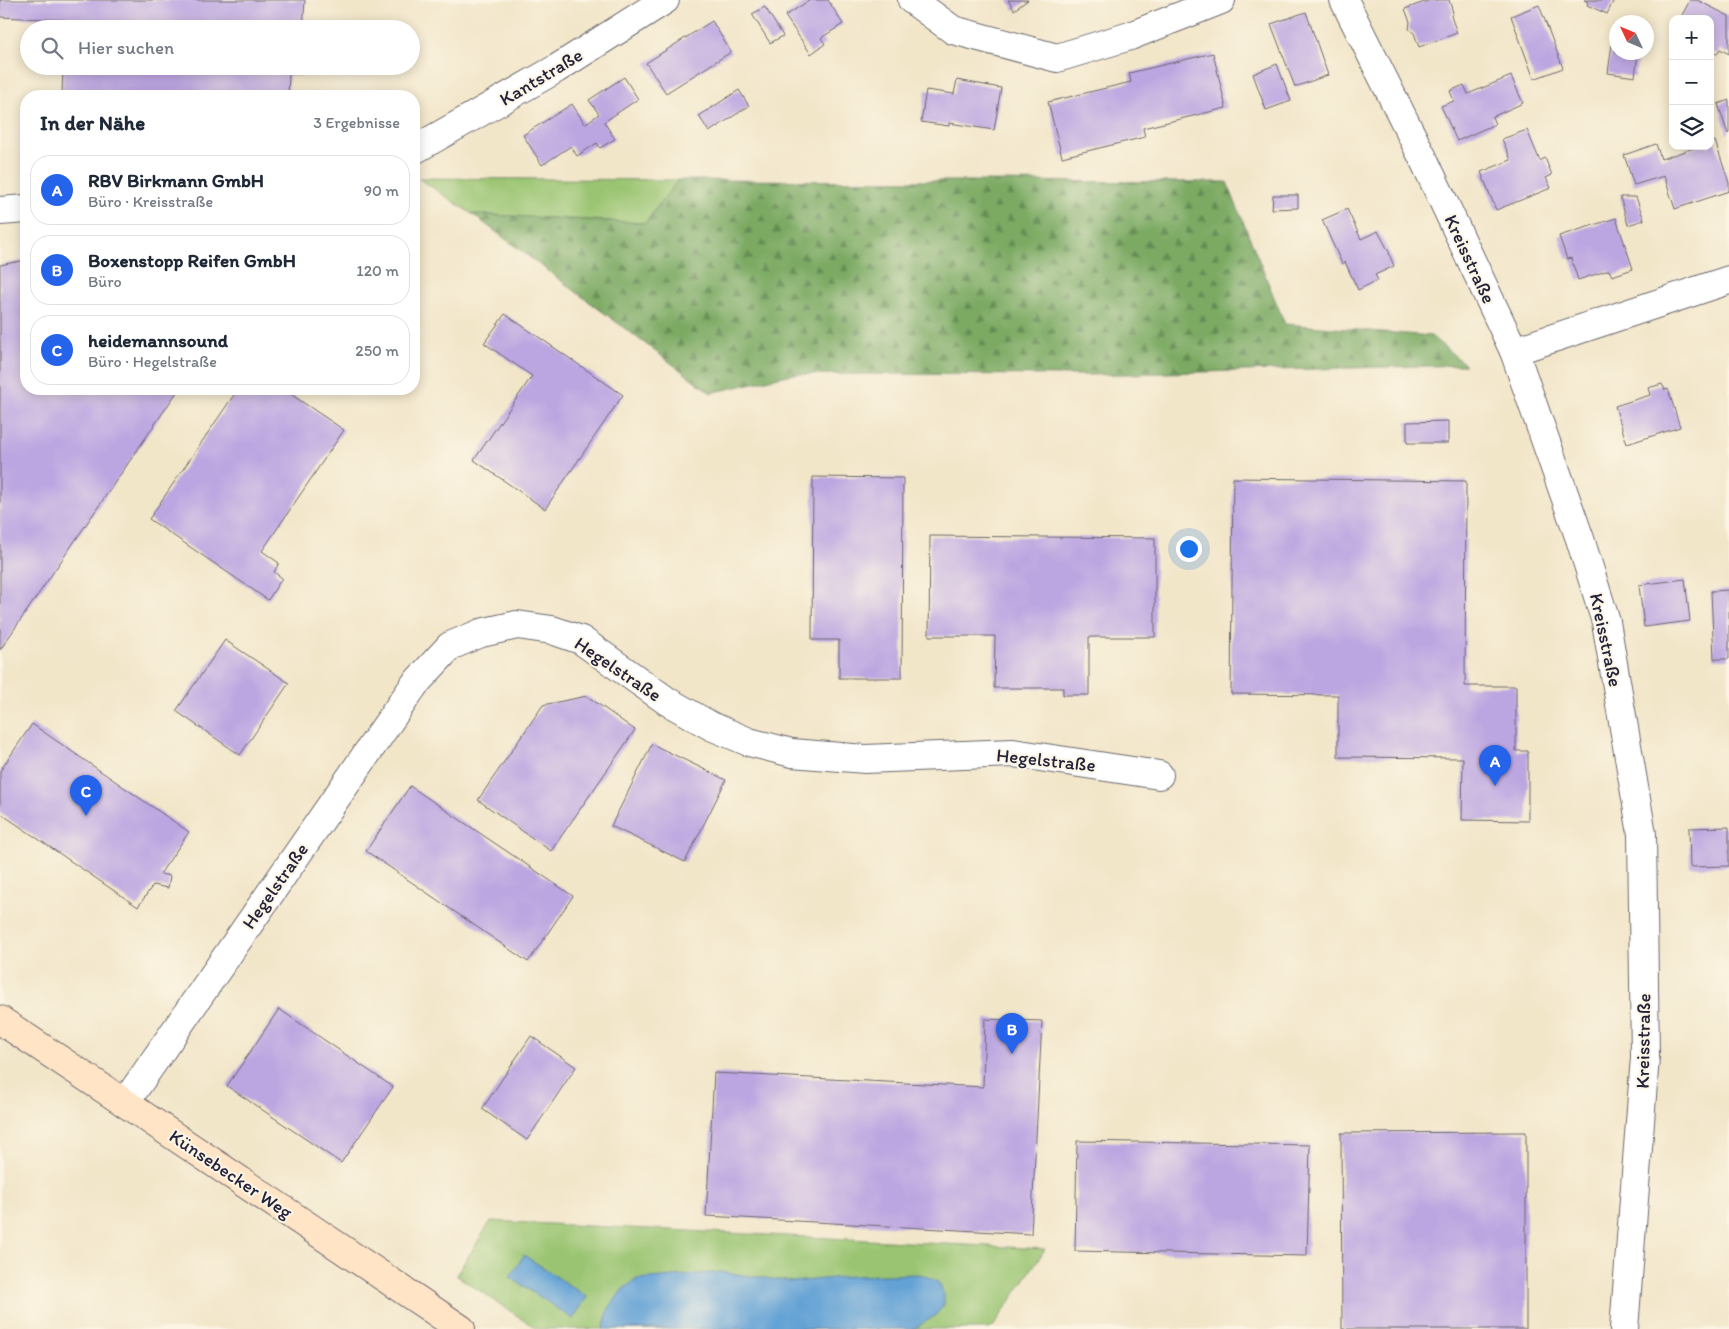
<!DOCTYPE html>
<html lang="de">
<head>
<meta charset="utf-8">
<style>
	:root { --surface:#fff; --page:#f6f6f7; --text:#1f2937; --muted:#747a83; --line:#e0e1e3; --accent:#2563eb }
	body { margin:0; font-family:Itim,sans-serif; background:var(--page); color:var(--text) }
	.controls { position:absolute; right:15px; top:15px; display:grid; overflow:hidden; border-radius:10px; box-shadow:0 2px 12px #0003 }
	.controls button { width:45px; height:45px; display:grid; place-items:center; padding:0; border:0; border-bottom:1px solid var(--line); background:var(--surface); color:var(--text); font:25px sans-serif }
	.compass { position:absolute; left:1609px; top:15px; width:45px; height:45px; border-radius:50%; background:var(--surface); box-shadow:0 2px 12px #0003; rotate:314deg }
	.you { position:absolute; left:1188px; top:548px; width:18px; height:18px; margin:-12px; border:4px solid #fff; border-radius:50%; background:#1a73e8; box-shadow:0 0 0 8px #1a73e833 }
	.badge { display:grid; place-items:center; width:32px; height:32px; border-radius:50%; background:var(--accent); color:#fff; font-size:16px; font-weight:700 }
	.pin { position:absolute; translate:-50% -41px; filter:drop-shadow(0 1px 2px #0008) }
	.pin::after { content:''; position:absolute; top:26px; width:18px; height:15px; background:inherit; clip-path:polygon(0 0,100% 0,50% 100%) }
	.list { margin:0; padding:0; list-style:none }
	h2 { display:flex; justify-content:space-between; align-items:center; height:65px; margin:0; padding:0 20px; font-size:21px }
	h2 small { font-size:16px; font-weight:400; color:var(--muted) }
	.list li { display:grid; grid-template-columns:32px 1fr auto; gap:15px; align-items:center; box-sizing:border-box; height:70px; margin:0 10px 10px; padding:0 10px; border:1px solid var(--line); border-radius:20px }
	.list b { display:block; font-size:19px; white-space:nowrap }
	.list p { margin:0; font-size:16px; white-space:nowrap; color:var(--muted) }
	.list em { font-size:16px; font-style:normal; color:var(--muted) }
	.icon { flex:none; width:28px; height:28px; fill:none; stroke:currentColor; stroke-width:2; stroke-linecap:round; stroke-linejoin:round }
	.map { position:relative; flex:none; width:1729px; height:1329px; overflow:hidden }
	.search { position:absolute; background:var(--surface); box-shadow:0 2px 12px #0003; left:20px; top:20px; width:400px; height:55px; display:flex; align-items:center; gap:12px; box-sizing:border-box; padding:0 18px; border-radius:28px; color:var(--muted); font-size:19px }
	.panel { position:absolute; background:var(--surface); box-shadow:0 2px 12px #0003; left:20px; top:90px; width:400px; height:305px; border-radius:20px }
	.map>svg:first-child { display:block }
</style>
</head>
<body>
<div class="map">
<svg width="1729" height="1329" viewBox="0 0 1729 1329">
	<defs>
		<pattern id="forest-firs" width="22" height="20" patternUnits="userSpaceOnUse" patternTransform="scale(1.25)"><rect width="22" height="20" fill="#7baa63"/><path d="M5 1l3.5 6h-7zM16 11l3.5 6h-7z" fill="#648a53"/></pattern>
	</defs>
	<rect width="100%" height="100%" fill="#fcf5e5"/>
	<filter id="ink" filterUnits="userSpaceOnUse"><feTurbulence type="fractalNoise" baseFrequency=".02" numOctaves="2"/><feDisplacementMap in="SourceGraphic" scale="10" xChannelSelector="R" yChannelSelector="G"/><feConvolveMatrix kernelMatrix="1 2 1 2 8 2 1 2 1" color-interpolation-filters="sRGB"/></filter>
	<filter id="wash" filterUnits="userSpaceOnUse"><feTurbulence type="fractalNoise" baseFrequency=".0096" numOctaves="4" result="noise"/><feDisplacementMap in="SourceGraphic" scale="20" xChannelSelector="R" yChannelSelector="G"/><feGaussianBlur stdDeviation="1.12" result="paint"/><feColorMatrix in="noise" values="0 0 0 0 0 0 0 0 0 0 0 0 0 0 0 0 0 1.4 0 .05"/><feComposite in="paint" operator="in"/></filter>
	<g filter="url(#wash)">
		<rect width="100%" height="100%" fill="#f2e6c9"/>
		<g fill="#9ac471" stroke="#5e7356">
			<polygon points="418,178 678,180 645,223 472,214"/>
			<polygon points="491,1221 1045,1249 993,1327 989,1329 537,1329 456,1275"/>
		</g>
		<polygon fill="url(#forest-firs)" stroke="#4e664f" points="678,180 1227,182 1285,324 1431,336 1466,365 1090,375 792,374 711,393 472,214 645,223"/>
		<g fill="#63a2d5" stroke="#426288">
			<polygon points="524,1255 587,1297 573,1319 510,1277"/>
			<polygon points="722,1272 793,1282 853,1276 919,1274 931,1278 939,1283 944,1295 944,1305 935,1316 914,1329 603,1329 609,1308 623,1289 637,1279"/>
		</g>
		<g id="blocks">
			<g fill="#bca6e1">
				<polygon points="0,0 305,0 303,29 66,29 66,20 0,17"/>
				<polygon points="810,0 828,0 843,24 821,38 825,44 811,54 785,16"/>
				<polygon points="1008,0 1028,0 1014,10"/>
				<polygon points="1430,0 1449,0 1453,12 1451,16 1457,33 1419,47 1414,33 1409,29 1410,22 1405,9"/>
				<polygon points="1584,0 1614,0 1607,14 1587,5 1588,2"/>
				<polygon points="1690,0 1697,0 1729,16 1729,54 1720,49 1717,54 1710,51 1710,19 1680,19"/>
				<polygon points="1539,5 1563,68 1534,79 1511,16"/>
				<polygon points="765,7 783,36 770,43 752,14"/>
				<polygon points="1306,12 1328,75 1295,87 1271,24"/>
				<polygon points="712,21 731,52 666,93 646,63"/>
				<polygon points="1614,29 1616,30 1616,52 1638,52 1635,77 1608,73"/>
				<polygon points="1213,53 1226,108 1143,128 1145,137 1062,157 1048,102 1131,82 1129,73"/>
				<polygon points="1277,64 1291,101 1266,110 1253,74"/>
				<polygon points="63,66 302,66 302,74 289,74 288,96 62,96"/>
				<polygon points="1511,76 1523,103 1492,117 1495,124 1457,141 1441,106 1454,101 1450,91 1464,85 1468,94"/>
				<polygon points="624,77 638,99 604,122 615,139 600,148 597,143 577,156 571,146 542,165 523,135 572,104 585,124 599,114 589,100"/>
				<polygon points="957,80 1001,88 994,130 949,123 949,126 921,122 926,90 954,94"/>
				<polygon points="739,90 749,106 709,132 699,116"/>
				<polygon points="1729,100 1729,133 1728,134 1718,104"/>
				<polygon points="1527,130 1540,161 1545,158 1552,175 1546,178 1551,188 1496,210 1481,172 1511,160 1502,139"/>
				<polygon points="1715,141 1729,183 1729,191 1675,209 1664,176 1634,185 1624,155 1656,144 1661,159 1700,146 1710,146 1710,143"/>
				<polygon points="1273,195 1298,195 1298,208 1272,209"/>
				<polygon points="1620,197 1636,197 1644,220 1628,225"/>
				<polygon points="1347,209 1361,239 1378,231 1390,254 1389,254 1394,266 1375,275 1378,280 1358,290 1345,262 1342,264 1322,220"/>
				<polygon points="1616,218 1633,269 1612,276 1609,270 1578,280 1571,258 1567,259 1559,236"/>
				<polygon points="26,260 26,389 179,389 0,650 0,265"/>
				<polygon points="505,314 623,395 545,509 474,460 532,376 484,343"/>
				<polygon points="1662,384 1665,390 1668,389 1680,427 1627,444 1615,406 1650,395 1648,388"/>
				<polygon points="238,389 283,389 344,430 262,551 279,563 274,572 282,578 268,600 149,519"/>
				<polygon points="1448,421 1448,443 1407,443 1407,422"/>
				<polygon points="813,477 903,478 902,678 839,678 839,640 812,640"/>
				<polygon points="1233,478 1466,481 1465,686 1516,686 1516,751 1528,751 1528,821 1462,820 1463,758 1338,757 1338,695 1231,694"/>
				<polygon points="930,536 1155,538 1155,637 1089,637 1089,695 1063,695 1063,688 994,688 995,636 929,636"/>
				<polygon points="1685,579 1690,621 1644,627 1639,585"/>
				<polygon points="1729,590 1729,659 1714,659 1711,591"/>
				<polygon points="225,640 289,683 240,755 176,711"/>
				<polygon points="587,696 635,730 551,851 478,800 543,705"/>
				<polygon points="32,724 189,832 160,874 170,876 168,888 153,885 138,907 0,813 0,771"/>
				<polygon points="652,744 726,780 685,862 611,826"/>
				<polygon points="410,786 573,896 528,962 366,851"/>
				<polygon points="1729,827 1729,866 1690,867 1689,828"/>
				<polygon points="279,1009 393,1087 341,1163 227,1086"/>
				<polygon points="985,1019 1042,1021 1031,1234 706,1216 714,1073 983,1087"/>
				<polygon points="531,1036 576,1067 527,1140 482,1109"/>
				<polygon points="1526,1132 1526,1329 1342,1329 1341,1133"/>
				<polygon points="1077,1141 1310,1145 1307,1256 1075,1251"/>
			</g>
		</g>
	</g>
	<g filter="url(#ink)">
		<use href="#blocks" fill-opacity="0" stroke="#6b676d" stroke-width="1"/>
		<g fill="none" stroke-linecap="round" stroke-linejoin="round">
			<defs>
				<g id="street">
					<polyline points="912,0 953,30 1057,58 1130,36 1221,0"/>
					<polyline points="1344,0 1422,156 1514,351 1580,539 1606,622 1642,834 1645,1057 1624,1329"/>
					<polyline points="414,150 556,69 665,0"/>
					<polyline points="0,211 26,209"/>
					<polyline points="1514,351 1729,280"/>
					<polyline points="125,1103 415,684 450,646 481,633 517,625 552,630 581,640 667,701 711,726 749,742 792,753 865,759 1013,753 1159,775"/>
				</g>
				<polyline id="secondary" points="0,1020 125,1103 461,1329"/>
			</defs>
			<use href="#street" stroke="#6b676d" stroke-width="30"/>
			<use href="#secondary" stroke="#6b676d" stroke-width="30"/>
			<use href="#street" stroke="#fff" stroke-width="28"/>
			<use href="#secondary" stroke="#ffe4c6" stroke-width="28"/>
		</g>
	</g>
	<g text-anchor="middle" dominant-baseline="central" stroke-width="4" stroke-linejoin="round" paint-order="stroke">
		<g font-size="19" fill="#22223b" stroke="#fcf5e5">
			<text transform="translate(541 77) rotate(-31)">Kantstraße</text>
			<text transform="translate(1470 259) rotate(65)">Kreisstraße</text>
			<text transform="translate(1606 640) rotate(78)">Kreisstraße</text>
			<text transform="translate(618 669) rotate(34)">Hegelstraße</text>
			<text transform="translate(1046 760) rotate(6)">Hegelstraße</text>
			<text transform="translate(275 886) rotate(-55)">Hegelstraße</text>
			<text transform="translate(1643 1041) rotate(-89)">Kreisstraße</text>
			<text transform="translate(231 1174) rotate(34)">Künsebecker Weg</text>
		</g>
	</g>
</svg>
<div class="controls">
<button>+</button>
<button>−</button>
<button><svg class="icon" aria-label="layers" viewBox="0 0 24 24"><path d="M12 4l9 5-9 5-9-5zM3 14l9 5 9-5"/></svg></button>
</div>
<svg class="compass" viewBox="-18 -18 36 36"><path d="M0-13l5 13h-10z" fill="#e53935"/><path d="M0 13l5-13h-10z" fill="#747a83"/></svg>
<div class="you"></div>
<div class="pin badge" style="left:1495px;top:786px">A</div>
<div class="pin badge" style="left:1012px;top:1054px">B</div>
<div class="pin badge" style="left:86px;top:816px">C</div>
<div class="search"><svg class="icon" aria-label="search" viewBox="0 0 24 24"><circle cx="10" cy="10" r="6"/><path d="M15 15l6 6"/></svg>Hier suchen</div>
<section class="panel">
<h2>In der Nähe<small>3 Ergebnisse</small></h2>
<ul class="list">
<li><span class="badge">A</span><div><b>RBV Birkmann GmbH</b><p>Büro · Kreisstraße</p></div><em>90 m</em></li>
<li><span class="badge">B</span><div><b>Boxenstopp Reifen GmbH</b><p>Büro</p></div><em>120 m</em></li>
<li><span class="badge">C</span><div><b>heidemannsound</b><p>Büro · Hegelstraße</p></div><em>250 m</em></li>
</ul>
</section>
</div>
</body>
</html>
